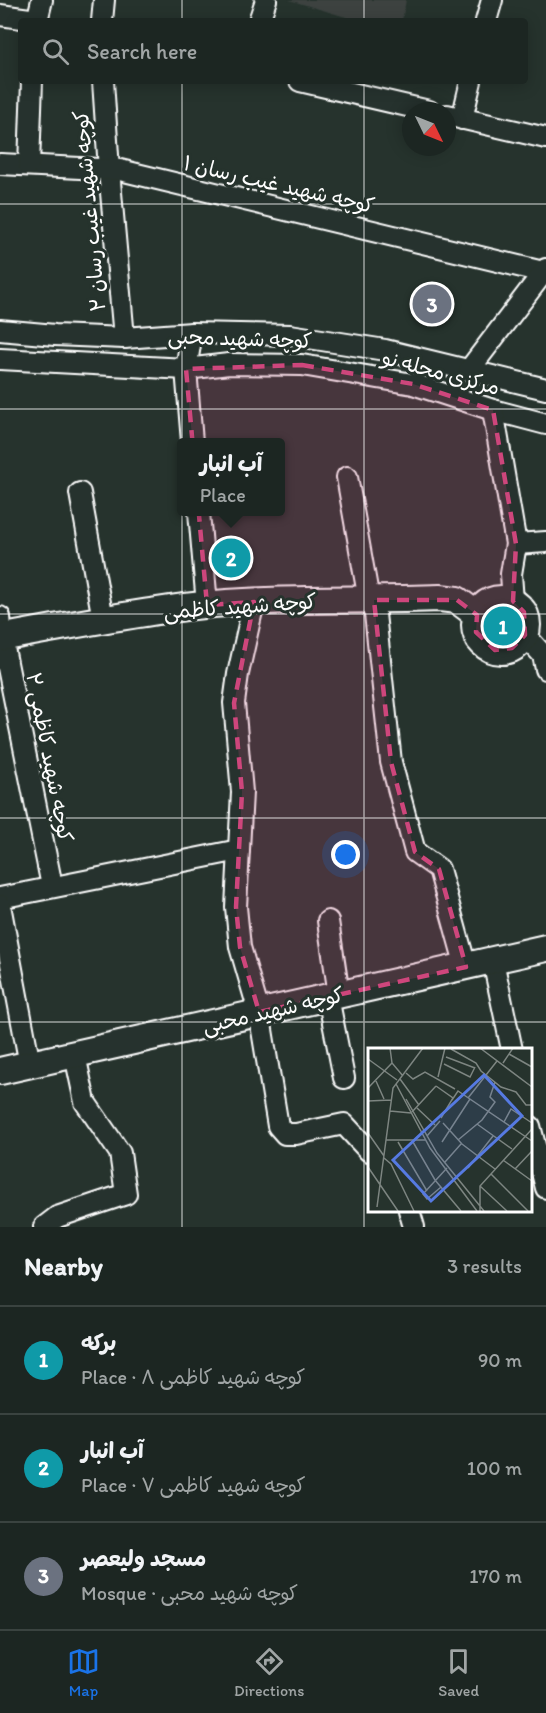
<!DOCTYPE html>
<html lang="en">
<head>
<meta charset="utf-8">
<style>
	:root { --surface:#1c2622; --page:#252e2a; --text:#f1f3f6; --muted:#a0a5a5; --line:#3a4340; --accent:#1a73e8 }
	body { margin:0; font-family:Itim,"Playpen Sans Arabic",sans-serif; background:var(--page); color:var(--text) }
	.compass { position:absolute; left:402px; top:102px; width:54px; height:54px; border-radius:50%; background:var(--surface); box-shadow:0 3px 15px #0003; rotate:133deg }
	.you { position:absolute; left:346px; top:855px; width:21px; height:21px; margin:-15px; border:4px solid #fff; border-radius:50%; background:#1a73e8; box-shadow:0 0 0 9px #1a73e833 }
	.badge { display:grid; place-items:center; width:39px; height:39px; border-radius:50%; background:var(--accent); color:#fff; font-size:20px; font-weight:700 }
	.pin { position:absolute; translate:-50% -50%; border:3px solid #fff; box-shadow:0 2px 6px #0006 }
	.popup { position:absolute; left:177px; top:438px; width:108px; height:78px; box-sizing:border-box; display:grid; place-content:center; border-radius:6px; background:var(--surface); filter:drop-shadow(0 2px 4px #0005); font-size:20px; white-space:nowrap; color:var(--muted) }
	.popup b { font-size:22px; color:var(--text) }
	.popup::after { content:''; position:absolute; left:50%; top:100%; margin-left:-12px; border:12px solid transparent; border-top-color:var(--surface) }
	.list { margin:0; padding:0; list-style:none }
	h2 { display:flex; justify-content:space-between; align-items:center; height:78px; margin:0; padding:0 24px; font-size:26px }
	h2 small { font-size:20px; font-weight:400; color:var(--muted) }
	.list li { display:grid; grid-template-columns:39px 1fr auto; gap:18px; align-items:center; box-sizing:border-box; height:108px; padding:0 24px; border-top:2px solid var(--line) }
	.list b { display:block; font-size:22px; white-space:nowrap }
	.list p { margin:0; font-size:20px; white-space:nowrap; color:var(--muted) }
	.list em { font-size:20px; font-style:normal; color:var(--muted) }
	.icon { flex:none; width:33px; height:33px; fill:none; stroke:currentColor; stroke-width:2; stroke-linecap:round; stroke-linejoin:round }
	.map { position:relative; flex:none; width:546px; height:1227px; overflow:hidden }
	.search { position:absolute; background:var(--surface); box-shadow:0 3px 15px #0003; left:18px; right:18px; top:18px; height:66px; display:flex; align-items:center; gap:15px; box-sizing:border-box; padding:0 21px; border-radius:6px; color:var(--muted); font-size:22px }
	.sheet { height:402px; background:var(--surface) }
	nav { display:flex; justify-content:space-around; align-items:center; box-sizing:border-box; height:84px; border-top:2px solid var(--line); background:var(--surface); font-size:16px; color:var(--muted) }
	nav a { display:grid; justify-items:center; gap:3px }
	nav .on { color:var(--accent) }
	.map>svg:first-child { display:block }
</style>
</head>
<body>
<div class="map">
<svg width="546" height="1227" viewBox="0 0 546 1227">
	<rect width="100%" height="100%" fill="#26332d"/>
	<filter id="ink" filterUnits="userSpaceOnUse"><feTurbulence type="fractalNoise" baseFrequency=".0167" numOctaves="2"/><feDisplacementMap in="SourceGraphic" scale="12" xChannelSelector="R" yChannelSelector="G"/><feConvolveMatrix kernelMatrix="1 2 1 2 8 2 1 2 1" color-interpolation-filters="sRGB"/></filter>
	<g filter="url(#ink)">
		<polygon fill="#3c4240" points="289,0 406,0 402,21 359,21"/>
		<g fill="none" stroke-linecap="round" stroke-linejoin="round">
			<defs>
				<g id="minor">
					<polyline points="0,15 37,20"/>
					<polyline points="37,21 42,0"/>
					<polyline points="102,21 104,0"/>
					<polyline points="259,21 266,0"/>
					<polyline points="486,21 492,0"/>
					<polyline points="103,81 109,170 124,338"/>
					<polyline points="300,81 429,111"/>
					<polyline points="447,115 546,138"/>
					<polyline points="462,119 471,81"/>
					<polyline points="0,164 120,170 543,272"/>
					<polyline points="29,165 32,81"/>
					<polyline points="0,330 55,335 124,338 192,333 290,335 385,350 546,389"/>
					<polyline points="192,333 186,369 192,442"/>
					<polyline points="0,359 186,369 229,364 302,365 413,384 493,410 546,424"/>
					<polyline points="469,370 546,269"/>
					<polyline points="493,410 516,544 511,574 513,601"/>
					<polyline points="347,477 369,600 375,614 391,762 415,852 439,869 466,967"/>
					<polyline points="80,493 103,619"/>
					<polyline points="199,512 207,605"/>
					<polyline points="516,544 546,542"/>
					<polyline points="254,602 238,674 234,703 242,792 236,907 240,947 259,1012 278,1126 285,1134 296,1134 344,1124 369,1151"/>
					<polyline points="0,617 2,638 52,886"/>
					<polyline points="525,635 543,655 546,669"/>
					<polyline points="0,898 239,850"/>
					<polyline points="0,905 30,1065"/>
					<polyline points="328,921 339,995"/>
					<polyline points="493,961 512,1050"/>
					<polyline points="328,997 344,1078"/>
					<polyline points="530,1126 546,1188"/>
					<polyline points="409,1210 414,1227"/>
					<polyline points="44,1227 57,1217 126,1194 120,1153 85,1102 75,1055"/>
				</g>
				<g id="tertiary">
					<circle cx="501" cy="625" r="26"/>
					<path d="M0,638C64,626 129,614 194,606C275,597 358,601 440,598L457,600L477,615"/>
					<polyline points="0,1071 546,948"/>
				</g>
			</defs>
			<use href="#minor" stroke="#fff" stroke-width="24"/>
			<use href="#tertiary" stroke="#fff" stroke-width="30"/>
			<use href="#minor" stroke="#26332d" stroke-width="20"/>
			<use href="#tertiary" stroke="#26332d" stroke-width="26"/>
		</g>
	</g>
	<path fill="#ce467c" fill-opacity="0.2" stroke="#ce467c" stroke-width="4.5" stroke-dasharray="12 8" stroke-linejoin="round" d="M302,365L413,384L493,410L516,544L513,601L524,612L525,635L512,648L495,650L476,632L477,615L457,600H374L391,762L415,852L439,869L466,967L259,1012L240,947L236,907L242,792L234,703L254,602L207,605L186,369Z"/>
	<path fill="none" stroke="#fff" stroke-width="1.5" stroke-opacity="0.55" d="M182,0V21M364,0V21M182,81V1227M364,81V1227M0,204H546M0,409H546M0,614H546M0,818H546M0,1022H546"/>
	<g text-anchor="middle" dominant-baseline="central" stroke-width="6" stroke-linejoin="round" paint-order="stroke">
		<g font-size="21" fill="#fff" stroke="#26332d">
			<text transform="translate(279 184) rotate(13)">کوچه شهید غیب رسان ۱</text>
			<text transform="translate(89 211) rotate(-95)">کوچه شهید غیب رسان ۲</text>
			<text transform="translate(240 338) rotate(2)">کوچه شهید محبی</text>
			<text transform="translate(441 372) rotate(15)">مرکزی محله نو</text>
			<text transform="translate(240 606) rotate(-4)">کوچه شهید کاظمی</text>
			<text transform="translate(50 757) rotate(79)">کوچه شهید کاظمی ۲</text>
			<text transform="translate(273 1010) rotate(-13)">کوچه شهید محبی</text>
		</g>
	</g>
	<g transform="translate(368 1048)">
		<rect width="164" height="164" fill="#26332d"/>
		<path fill="none" stroke="#7d8581" stroke-width="1.5" d="M22,0L24,15L35,28M112,0L164,39M83,1L108,15L113,23L133,39L148,44L158,57H164M141,6L164,19M78,9L107,20M0,11L29,32M135,15L145,0M76,16L102,29L107,19M38,25L45,31L57,24L87,41M70,29L77,0M32,31L51,57M8,33L16,51M28,36L62,100L109,163M68,38L85,50L73,70M0,40L24,15M100,50L129,13M38,51L69,105L116,163M84,52L90,43L164,93M0,53L23,52M49,60L67,77M22,63L43,65M44,64L68,38M136,74L143,61L164,75M75,75L94,96L127,121M109,76L144,101M0,85L16,108M59,88L72,73M18,92H58M90,92L114,72L127,54L122,49L127,34M30,94L59,143M45,94L67,132L93,163M74,94L102,51M16,110L23,116L46,163M135,112L164,133M77,114L93,96M0,119L30,163M100,120L125,88M147,121L164,103M123,126L160,163M112,138L139,163M73,139L59,151L55,146L79,120M9,159L25,40L55,0M112,163V138L164,81"/>
		<path fill="#567ae2" fill-opacity="0.15" stroke="#567ae2" stroke-width="3" d="M116,27L154,68L63,153L25,112Z"/>
		<rect width="164" height="164" fill="none" stroke="#fff" stroke-width="3"/>
	</g>
</svg>
<svg class="compass" viewBox="-18 -18 36 36"><path d="M0-13l5 13h-10z" fill="#e53935"/><path d="M0 13l5-13h-10z" fill="#a0a5a5"/></svg>
<div class="you"></div>
<div class="pin badge" style="left:503px;top:626px;background:#0f9aa8">1</div>
<div class="pin badge" style="left:231px;top:558px;background:#0f9aa8">2</div>
<div class="popup"><b>آب انبار</b>Place</div>
<div class="pin badge" style="left:432px;top:304px;background:#6b7280">3</div>
<div class="search"><svg class="icon" aria-label="search" viewBox="0 0 24 24"><circle cx="10" cy="10" r="6"/><path d="M15 15l6 6"/></svg>Search here</div>
</div>
<section class="sheet">
<h2>Nearby<small>3 results</small></h2>
<ul class="list">
<li><span class="badge" style="background:#0f9aa8">1</span><div><b>برکه</b><p>Place · کوچه شهید کاظمی ۸</p></div><em>90 m</em></li>
<li><span class="badge" style="background:#0f9aa8">2</span><div><b>آب انبار</b><p>Place · کوچه شهید کاظمی ۷</p></div><em>100 m</em></li>
<li><span class="badge" style="background:#6b7280">3</span><div><b>مسجد ولیعصر</b><p>Mosque · کوچه شهید محبی</p></div><em>170 m</em></li>
</ul>
</section>
<nav>
<a class="on"><svg class="icon" aria-label="map" viewBox="0 0 24 24"><path d="M3 6l6-2 6 2 6-2v14l-6 2-6-2-6 2zM9 4v14M15 6v14"/></svg>Map</a>
<a><svg class="icon" aria-label="directions" viewBox="0 0 24 24"><path d="M12 3l9 9-9 9-9-9zM9 14v-3h6M13 9l2 2-2 2"/></svg>Directions</a>
<a><svg class="icon" aria-label="saved" viewBox="0 0 24 24"><path d="M7 4h10v16l-5-4-5 4z"/></svg>Saved</a>
</nav>
</body>
</html>
